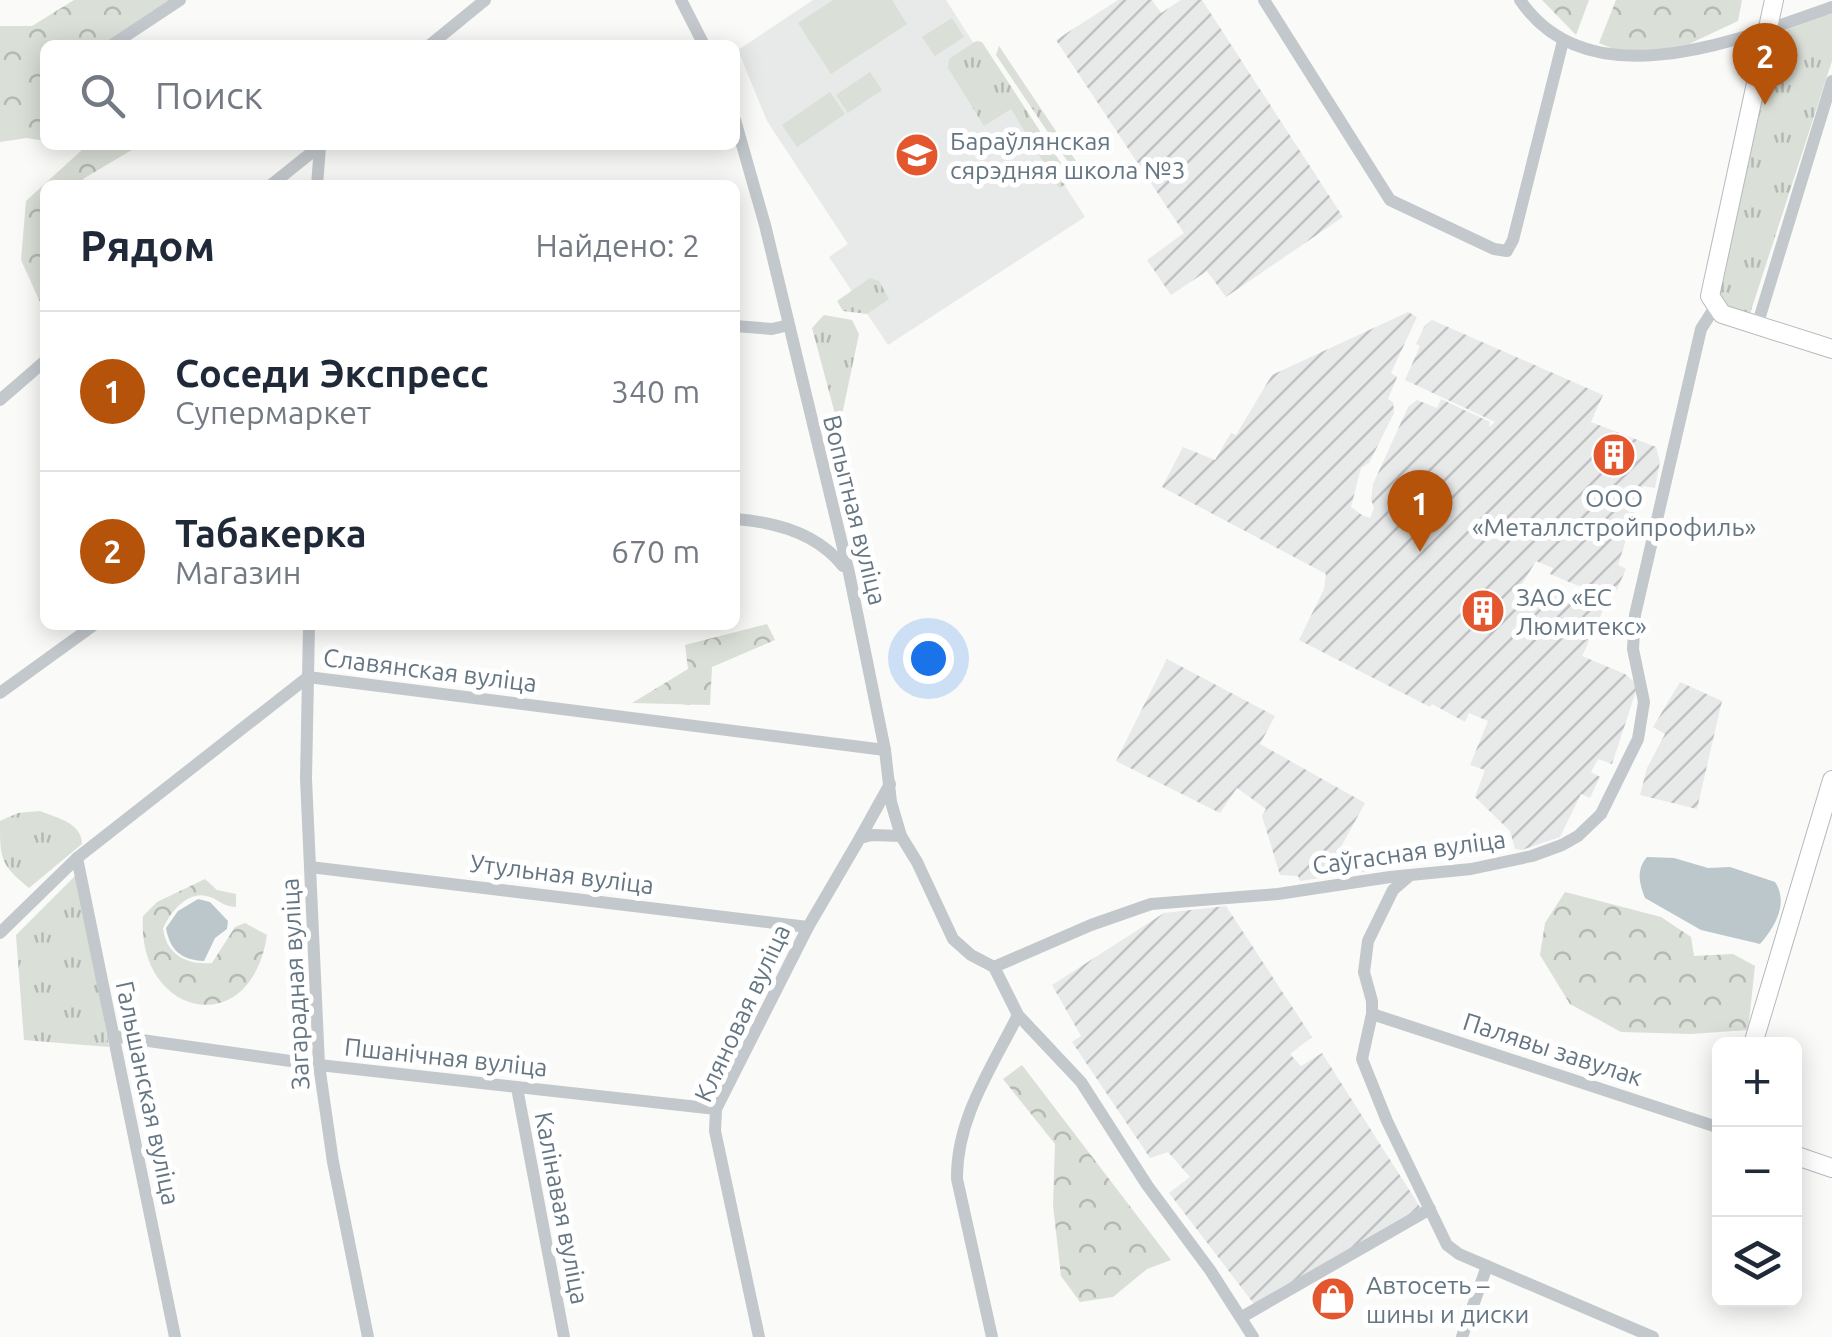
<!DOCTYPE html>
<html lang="ru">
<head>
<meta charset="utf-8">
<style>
	:root { --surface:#fff; --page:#f6f6f7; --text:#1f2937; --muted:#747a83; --line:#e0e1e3; --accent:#b45309 }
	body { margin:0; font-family:Ubuntu,sans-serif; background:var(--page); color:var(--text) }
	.controls { position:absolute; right:30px; bottom:30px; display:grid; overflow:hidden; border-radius:15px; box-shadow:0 5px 25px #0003 }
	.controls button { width:90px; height:90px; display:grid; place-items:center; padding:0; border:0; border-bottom:2px solid var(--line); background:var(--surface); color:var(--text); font:50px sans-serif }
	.you { position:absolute; left:928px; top:658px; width:35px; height:35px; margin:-25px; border:8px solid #fff; border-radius:50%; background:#1a73e8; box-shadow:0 0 0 15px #1a73e833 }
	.badge { display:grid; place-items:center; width:65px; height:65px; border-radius:50%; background:var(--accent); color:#fff; font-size:32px; font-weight:700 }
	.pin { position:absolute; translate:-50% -82px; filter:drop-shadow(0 2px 5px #0008) }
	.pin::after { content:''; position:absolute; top:52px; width:35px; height:30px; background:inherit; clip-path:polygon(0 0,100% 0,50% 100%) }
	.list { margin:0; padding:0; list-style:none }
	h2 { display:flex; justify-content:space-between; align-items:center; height:130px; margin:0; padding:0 40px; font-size:42px }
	h2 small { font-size:32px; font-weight:400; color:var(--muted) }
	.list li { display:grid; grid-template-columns:65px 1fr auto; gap:30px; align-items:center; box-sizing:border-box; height:160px; padding:0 40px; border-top:2px solid var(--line) }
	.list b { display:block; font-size:38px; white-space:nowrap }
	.list p { margin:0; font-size:32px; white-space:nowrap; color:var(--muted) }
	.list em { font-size:32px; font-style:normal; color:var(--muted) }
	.icon { flex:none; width:55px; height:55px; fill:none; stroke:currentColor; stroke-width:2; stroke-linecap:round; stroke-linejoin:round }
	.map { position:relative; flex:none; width:1832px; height:1337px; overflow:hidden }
	.search { position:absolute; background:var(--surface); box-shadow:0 5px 25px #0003; left:40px; top:40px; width:700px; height:110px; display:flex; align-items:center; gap:25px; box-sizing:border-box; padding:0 35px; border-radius:15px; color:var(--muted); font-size:38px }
	.panel { position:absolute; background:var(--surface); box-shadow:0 5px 25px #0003; left:40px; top:180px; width:700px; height:450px; border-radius:15px }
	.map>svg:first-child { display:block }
</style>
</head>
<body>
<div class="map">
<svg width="1832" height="1337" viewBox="0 0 1832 1337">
	<defs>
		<pattern id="industrial-furrows" width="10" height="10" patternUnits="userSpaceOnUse" patternTransform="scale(2.5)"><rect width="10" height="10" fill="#e8e9e9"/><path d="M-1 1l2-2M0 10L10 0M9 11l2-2" fill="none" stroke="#c0c1c2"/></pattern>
		<pattern id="grass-tufts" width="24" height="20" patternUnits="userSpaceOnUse" patternTransform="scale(2.5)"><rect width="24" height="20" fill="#dadfd7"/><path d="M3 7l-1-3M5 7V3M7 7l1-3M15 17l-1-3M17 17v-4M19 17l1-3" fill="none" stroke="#b4b9b4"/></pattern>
		<pattern id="forest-crowns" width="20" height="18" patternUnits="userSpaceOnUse" patternTransform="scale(2.5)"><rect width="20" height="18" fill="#dadfd7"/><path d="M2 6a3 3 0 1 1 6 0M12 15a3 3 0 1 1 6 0" fill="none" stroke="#b4b9b4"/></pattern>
	</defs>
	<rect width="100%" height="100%" fill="#fafaf8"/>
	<polygon fill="#e8e9e9" points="813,0 946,0 1085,217 888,345 829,257 848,244 767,121 738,50"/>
	<g fill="url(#industrial-furrows)">
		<polygon points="1118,0 1152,0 1161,13 1181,0 1202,0 1343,217 1226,297 1207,271 1171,295 1147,260 1184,233 1056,40"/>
		<polygon points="1408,312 1417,317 1391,373 1397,377 1388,399 1393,402 1394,413 1369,463 1361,468 1351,507 1362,515 1370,518 1374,508 1371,499 1373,484 1408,407 1417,400 1437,408 1441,399 1490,422 1489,427 1495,422 1405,380 1420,346 1416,344 1424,327 1432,320 1603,395 1591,422 1656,447 1660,462 1655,488 1643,486 1618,565 1626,569 1615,594 1576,585 1550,574 1553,568 1536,561 1522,584 1553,599 1556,593 1604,608 1582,656 1625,674 1638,685 1612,764 1598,759 1591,772 1600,777 1590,798 1581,794 1560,837 1522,850 1515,849 1510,831 1475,797 1485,770 1470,765 1488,721 1469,713 1465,722 1432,704 1430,707 1299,640 1324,589 1326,574 1162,487 1183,447 1215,460 1231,433 1236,435 1272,375"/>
		<polygon points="1167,659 1275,716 1260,744 1365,803 1341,847 1376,864 1376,870 1300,881 1298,876 1280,875 1262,816 1266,809 1237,788 1220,813 1116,761"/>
		<polygon points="1680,682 1722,701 1697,809 1640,795 1647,768 1665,734 1653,727"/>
		<polygon points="1226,906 1312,1037 1290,1054 1301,1066 1322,1053 1422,1210 1254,1304 1169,1193 1190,1177 1168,1152 1150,1158 1072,1042 1081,1036 1052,985 1164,913"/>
	</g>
	<g fill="url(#grass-tufts)">
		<polygon points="1832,13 1832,61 1748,320 1726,307 1716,291 1775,34"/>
		<polygon points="976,41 982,42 1068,174 1066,184 1059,188 1011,109 984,126 948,68 949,59"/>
		<polygon points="999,46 1078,164 1072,168 996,55"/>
		<polygon points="870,278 879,281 889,299 867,314 843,311 837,301"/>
		<polygon points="824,315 852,320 859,334 839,429 812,328"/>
		<path d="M40,811C57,818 82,823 82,844L29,888C0,864 0,859 0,821L18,813Z"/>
		<polygon points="77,874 109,1047 24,1040 16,935"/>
	</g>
	<g fill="url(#forest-crowns)">
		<polygon points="74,0 170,0 106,45 45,45 45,141 27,138 0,142 0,26 32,26"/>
		<polygon points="1542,0 1589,0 1576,35 1544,2"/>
		<polygon points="1616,0 1742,0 1738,21 1689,44 1628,55 1599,43"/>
		<polygon points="65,145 140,145 83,179 87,185 45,185 45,313 21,260 26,201 83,149"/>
		<polygon points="767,624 775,640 712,667 710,705 632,703 688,669 685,645"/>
		<path d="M205,879L217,890L236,894V907C222,907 218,898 206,896C187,891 169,914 163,929C167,955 186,965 212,963L235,927L245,923L267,935C251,1043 136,1017 143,916L157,902Z"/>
		<polygon points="1565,892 1661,917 1691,937 1694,956 1733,954 1755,966 1748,1030 1691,1034 1621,1032 1570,1004 1540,955 1545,923"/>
		<polygon points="1022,1065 1171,1260 1147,1269 1113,1297 1080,1302 1061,1276 1053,1205 1055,1144 1003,1079"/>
	</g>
	<g fill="#dadfd7">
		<polygon points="833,0 892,0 907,24 831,74 798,23"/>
		<polygon points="952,18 964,37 935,56 922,37"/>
		<polygon points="870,72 882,90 848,113 836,95"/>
		<polygon points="830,92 845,114 797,147 782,125"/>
	</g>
	<g fill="#bbc7cb">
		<path d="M1647,857L1674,858L1708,868L1730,867L1775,882C1789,903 1775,927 1760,944L1701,930L1645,898C1639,883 1636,870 1647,857Z"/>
		<path d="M198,899L210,902L228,921L227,929L215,938L204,961C182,960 170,951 166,928L178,911Z"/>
	</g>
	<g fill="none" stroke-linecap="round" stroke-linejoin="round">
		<defs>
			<g id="major">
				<polyline points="1774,0 1710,296 1722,314 1832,349"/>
				<polyline points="1753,1044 1832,780"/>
				<polyline points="1794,1155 1832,1168"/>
			</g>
		</defs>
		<use href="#major" stroke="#b5babe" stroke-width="20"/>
		<g stroke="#c3c8cc" stroke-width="12">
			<polyline points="681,0 704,45"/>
			<polyline points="1264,0 1390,200 1494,249 1507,251 1513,240 1563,41"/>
			<path d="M1520,0C1589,102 1741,39 1832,7"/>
			<polyline points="112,45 180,0"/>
			<polyline points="430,45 485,0"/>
			<polyline points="735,120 765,225 849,573 885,750 891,802 901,836 917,862 953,939 971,955 994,967 1018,1015 1081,1082 1147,1185 1210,1270 1253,1337"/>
			<polyline points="271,185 321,145"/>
			<polyline points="317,185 320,147"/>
			<polyline points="735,326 772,329 789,325"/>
			<polyline points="1757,326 1832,81"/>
			<polyline points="0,400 45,361"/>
			<path d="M735,519C776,522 817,533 843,566"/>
			<polyline points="309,625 306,779 319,1065 333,1162 368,1337"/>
			<polyline points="0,693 94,625"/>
			<polyline points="860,838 890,784"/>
			<polyline points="77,858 175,1337"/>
			<polyline points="310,867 808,927"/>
			<polyline points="1408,877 1393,890 1368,941 1364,972 1372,1001 1372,1014 1362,1059 1387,1121 1447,1245 1459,1254 1653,1337"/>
			<polyline points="0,933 77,858 308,677 885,750"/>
			<polyline points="994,967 1091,925 1151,904 1278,894 1390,877 1471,869 1532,856 1562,845 1578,836 1601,814 1638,739 1644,702 1633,649 1635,615 1701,329 1715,307"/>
			<polyline points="1372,1014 1720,1128"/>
			<polyline points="113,1036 319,1065 716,1109"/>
			<polyline points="517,1088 564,1337"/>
			<polyline points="1242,1317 1430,1209"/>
			<polyline points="759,1337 715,1131 716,1109 808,927 860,838 872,835 901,836"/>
			<path d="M992,1337L957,1179C956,1119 992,1067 1018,1015"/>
			<polyline points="1462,1337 1487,1266"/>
		</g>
		<use href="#major" stroke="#fff" stroke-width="18"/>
	</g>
	<defs>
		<symbol id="school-disc" viewBox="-11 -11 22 22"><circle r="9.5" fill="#e4572e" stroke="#fff"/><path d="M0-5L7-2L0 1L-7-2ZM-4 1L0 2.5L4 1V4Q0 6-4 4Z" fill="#fff"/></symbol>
		<symbol id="building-disc" viewBox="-11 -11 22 22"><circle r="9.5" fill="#e4572e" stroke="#fff"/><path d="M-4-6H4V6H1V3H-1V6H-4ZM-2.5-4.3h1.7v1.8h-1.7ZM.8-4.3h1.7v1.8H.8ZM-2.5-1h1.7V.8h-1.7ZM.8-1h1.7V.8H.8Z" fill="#fff"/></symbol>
		<symbol id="shop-disc" viewBox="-11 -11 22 22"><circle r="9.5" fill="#e4572e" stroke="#fff"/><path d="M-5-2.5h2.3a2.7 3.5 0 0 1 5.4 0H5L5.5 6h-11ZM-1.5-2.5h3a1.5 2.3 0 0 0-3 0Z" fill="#fff"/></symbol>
	</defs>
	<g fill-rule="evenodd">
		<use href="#school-disc" x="892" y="130" width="50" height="50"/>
		<use href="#building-disc" x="1589" y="430" width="50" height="50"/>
		<use href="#building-disc" x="1458" y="586" width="50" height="50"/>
		<use href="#shop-disc" x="1308" y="1274" width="50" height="50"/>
	</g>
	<g text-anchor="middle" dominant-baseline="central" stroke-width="10" stroke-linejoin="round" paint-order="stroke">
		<g font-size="25" fill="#657683" stroke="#fff" text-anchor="start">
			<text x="950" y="141">Бараўлянская<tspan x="950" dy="29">сярэдняя школа №3</tspan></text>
			<text x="1614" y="498" text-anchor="middle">ООО<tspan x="1614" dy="29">«Металлстройпрофиль»</tspan></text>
			<text x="1516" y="597">ЗАО «ЕС<tspan x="1516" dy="29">Люмитекс»</tspan></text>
			<text x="1366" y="1285">Автосеть –<tspan x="1366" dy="29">шины и диски</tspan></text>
		</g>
		<g font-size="25" fill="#657683" stroke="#fff">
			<text transform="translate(855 510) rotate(76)">Вопытная вуліца</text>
			<text transform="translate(430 670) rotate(7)">Славянская вуліца</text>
			<text transform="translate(1409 852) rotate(-8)">Саўгасная вуліца</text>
			<text transform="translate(562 874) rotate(7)">Утульная вуліца</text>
			<text transform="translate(295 984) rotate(-93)">Загарадная вуліца</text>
			<text transform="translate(742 1013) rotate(-65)">Кляновая вуліца</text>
			<text transform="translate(1553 1049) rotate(18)">Палявы завулак</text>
			<text transform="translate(446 1057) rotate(6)">Пшанічная вуліца</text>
			<text transform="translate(148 1093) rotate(78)">Гальшанская вуліца</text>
			<text transform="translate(562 1208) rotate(79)">Калінавая вуліца</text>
		</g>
	</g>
</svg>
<div class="controls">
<button>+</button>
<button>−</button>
<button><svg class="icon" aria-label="layers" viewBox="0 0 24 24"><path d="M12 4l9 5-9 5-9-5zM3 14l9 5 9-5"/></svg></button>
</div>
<div class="you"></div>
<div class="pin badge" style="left:1420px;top:552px">1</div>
<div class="pin badge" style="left:1765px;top:105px">2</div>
<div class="search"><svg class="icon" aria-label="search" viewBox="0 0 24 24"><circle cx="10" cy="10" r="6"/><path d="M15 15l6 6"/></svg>Поиск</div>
<section class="panel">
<h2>Рядом<small>Найдено: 2</small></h2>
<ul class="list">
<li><span class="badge">1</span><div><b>Соседи Экспресс</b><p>Супермаркет</p></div><em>340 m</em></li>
<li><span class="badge">2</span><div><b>Табакерка</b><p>Магазин</p></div><em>670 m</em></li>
</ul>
</section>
</div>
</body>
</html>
